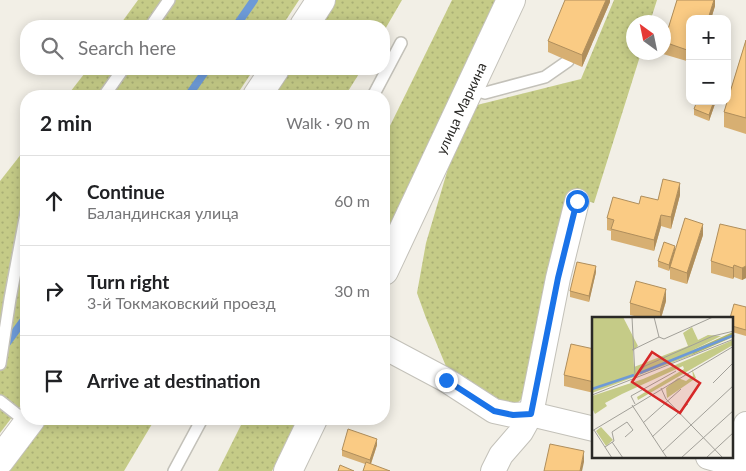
<!DOCTYPE html>
<html lang="en">
<head>
<meta charset="utf-8">
<style>
	:root { --surface:#fff; --page:#f2f2f2; --text:#202124; --muted:#757577; --line:#e0e0e0 }
	body { margin:0; font-family:Lato,sans-serif; background:var(--page); color:var(--text) }
	.controls { position:absolute; right:15px; top:15px; display:grid; overflow:hidden; border-radius:10px; box-shadow:0 2px 12px #0003 }
	.controls button { width:45px; height:45px; display:grid; place-items:center; padding:0; border:0; border-bottom:1px solid var(--line); background:var(--surface); color:var(--text); font:25px sans-serif }
	.compass { position:absolute; left:626px; top:15px; width:45px; height:45px; border-radius:50%; background:var(--surface); box-shadow:0 2px 12px #0003; rotate:327deg }
	.stop { position:absolute; width:15px; height:15px; margin:-11px; border:4px solid #1a73e8; border-radius:50%; background:#fff }
	.stop.end { background:#1a73e8; border-color:#fff; box-shadow:0 1px 5px #0008 }
	.list { margin:0; padding:0; list-style:none }
	h2 { display:flex; justify-content:space-between; align-items:center; height:65px; margin:0; padding:0 20px; font-size:21px }
	h2 small { font-size:16px; font-weight:400; color:var(--muted) }
	.list li { display:grid; grid-template-columns:32px 1fr auto; gap:15px; align-items:center; box-sizing:border-box; height:90px; padding:0 20px; border-top:1px solid var(--line) }
	.list b { display:block; font-size:19px; white-space:nowrap }
	.list p { margin:0; font-size:16px; white-space:nowrap; color:var(--muted) }
	.list em { font-size:16px; font-style:normal; color:var(--muted) }
	.icon { flex:none; width:28px; height:28px; fill:none; stroke:currentColor; stroke-width:2; stroke-linecap:round; stroke-linejoin:round }
	.map { position:relative; flex:none; width:746px; height:471px; overflow:hidden }
	.search { position:absolute; background:var(--surface); box-shadow:0 2px 12px #0003; left:20px; top:20px; width:370px; height:55px; display:flex; align-items:center; gap:12px; box-sizing:border-box; padding:0 18px; border-radius:20px; color:var(--muted); font-size:19px }
	.panel { position:absolute; background:var(--surface); box-shadow:0 2px 12px #0003; left:20px; top:90px; width:370px; height:335px; border-radius:20px }
	.map>svg:first-child { display:block }
</style>
</head>
<body>
<div class="map">
<svg width="746" height="471" viewBox="0 0 746 471">
	<defs>
		<pattern id="grass-dots" width="8" height="8" patternUnits="userSpaceOnUse" patternTransform="scale(1.25)"><rect width="8" height="8" fill="#c5cb87"/><path d="M2 2h.1M6 6h.1" fill="none" stroke="#a9ae74" stroke-width="1.8" stroke-linecap="round"/></pattern>
	</defs>
	<rect width="100%" height="100%" fill="#f2efe6"/>
	<g fill="url(#grass-dots)">
		<polygon points="138,0 299,0 282,26 119,26"/>
		<polygon points="334,0 402,0 384,31 384,26 317,26"/>
		<polygon points="452,0 499,0 384,239 384,138"/>
		<polygon points="614,0 657,0 650,22 634,22 634,52 641,53 594,203 571,196 527,394 515,405 498,403 450,376 426,318 417,293 426,243 449,165 477,105 581,79"/>
		<polygon points="88,69 254,69 236,96 67,96"/>
		<polygon points="288,69 362,69 345,96 270,96"/>
		<polygon points="26,148 26,399 0,433 0,181"/>
		<polygon points="49,419 155,419 124,471 9,471"/>
		<polygon points="244,419 297,419 272,471 218,471"/>
	</g>
	<g fill="none" stroke-linecap="round" stroke-linejoin="round">
		<g stroke="#6d9ad7" stroke-width="8">
			<polyline points="236,26 254,0"/>
			<polyline points="188,96 207,69"/>
			<polyline points="4,347 26,317"/>
		</g>
		<defs>
			<g id="service">
				<polyline points="151,26 169,0"/>
				<polyline points="470,89 485,93 545,77 568,61"/>
				<polyline points="104,96 123,69"/>
				<polyline points="373,96 401,43"/>
				<polyline points="0,364 10,299 26,213"/>
				<polyline points="0,401 28,423"/>
				<polyline points="174,471 202,419"/>
			</g>
			<g id="minor">
				<polyline points="384,347 446,380 494,411 513,415 531,414 594,429"/>
				<polyline points="708,457 733,464 746,470"/>
				<polyline points="493,471 501,455 521,432 531,414 558,278 577,201"/>
				<polyline points="732,471 733,464 746,424"/>
			</g>
			<g id="tertiary">
				<path id="s1" d="M384,271L511,0"/>
				<polyline points="288,471 313,419"/>
			</g>
			<g id="primary">
				<polyline points="304,26 321,0"/>
				<polyline points="257,96 275,69"/>
				<polyline points="0,460 31,419"/>
			</g>
		</defs>
		<use href="#service" stroke="#c3c1b9" stroke-width="14"/>
		<use href="#minor" stroke="#c3c1b9" stroke-width="26"/>
		<use href="#tertiary" stroke="#c3c1b9" stroke-width="30"/>
		<use href="#primary" stroke="#c3c1b9" stroke-width="30"/>
		<use href="#service" stroke="#fff" stroke-width="11"/>
		<use href="#minor" stroke="#fff" stroke-width="24"/>
		<use href="#tertiary" stroke="#fff" stroke-width="28"/>
		<use href="#primary" stroke="#fff" stroke-width="28"/>
	</g>
	<g fill="#d7af72">
		<polygon points="610,0 610,2 582,67 548,52 548,41"/>
		<polygon points="677,0 715,0 715,6 711,19 690,19 690,62 663,54 664,42"/>
		<polygon points="746,40 746,134 724,127 724,112"/>
		<polygon points="716,101 709,121 694,115 694,109"/>
		<polygon points="680,195 671,229 661,226 654,251 611,240 611,231 607,230 607,218 639,204 658,200"/>
		<polygon points="746,230 746,278 742,280 734,277 733,279 711,273 711,261"/>
		<polygon points="703,235 687,284 670,279 670,268 669,271 658,267 658,261"/>
		<polygon points="596,272 589,302 570,297 570,291"/>
		<polygon points="666,301 661,318 643,318 630,315 630,303"/>
		<polygon points="746,307 746,336 732,332 732,318"/>
		<polygon points="594,349 594,393 564,386 564,375"/>
		<polygon points="377,445 371,464 365,464 342,456 342,450"/>
	</g>
	<g fill="#af8e5c">
		<polygon points="606,0 610,0 610,2 582,67 582,55"/>
		<polygon points="714,0 715,0 715,6 711,19 708,19"/>
		<polygon points="714,101 716,101 709,121 709,115"/>
		<polygon points="680,183 680,195 671,229 671,217"/>
		<polygon points="661,215 661,226 654,251 654,240"/>
		<polygon points="703,224 703,235 687,284 687,273"/>
		<polygon points="675,246 675,252 669,271 669,265"/>
		<polygon points="734,265 734,277 733,279 733,268"/>
		<polygon points="596,266 596,272 589,302 589,296"/>
		<polygon points="746,266 746,278 742,280 742,268"/>
		<polygon points="666,289 666,301 661,318 660,318 660,312"/>
		<polygon points="377,439 377,445 370,466 370,460"/>
		<polygon points="584,451 584,462 582,471 580,471"/>
	</g>
	<g fill="#facb84" stroke="#af8e5c">
		<polygon points="565,0 606,0 582,55 548,41"/>
		<polygon points="677,0 714,0 708,19 690,19 690,51 664,42"/>
		<polygon points="746,40 746,118 724,112"/>
		<polygon points="697,101 714,101 709,115 694,109"/>
		<polygon points="663,179 680,183 671,217 661,215 654,240 611,229 614,220 607,218 613,197 639,204 641,196 658,200"/>
		<polygon points="685,218 703,224 687,273 670,267"/>
		<polygon points="720,224 746,230 746,266 742,268 734,265 733,268 711,261"/>
		<polygon points="664,242 675,246 669,265 658,261"/>
		<polygon points="577,262 596,266 589,296 570,291"/>
		<polygon points="636,281 666,289 660,312 630,303"/>
		<polygon points="734,304 746,307 746,330 732,326 732,318 730,318"/>
		<polygon points="571,344 594,349 594,382 564,375"/>
		<polygon points="348,429 377,439 370,460 342,450"/>
		<polygon points="550,444 584,451 580,471 544,471"/>
		<polygon points="366,462 390,471 363,471"/>
		<polygon points="340,465 354,471 338,471"/>
	</g>
	<g fill="none" stroke-linecap="round" stroke-linejoin="round">
		<polyline stroke="#1a73e8" stroke-width="6" points="446,380 494,411 513,415 531,414 558,278 577,201"/>
	</g>
	<g text-anchor="middle" dominant-baseline="central" stroke-width="4" stroke-linejoin="round" paint-order="stroke">
		<g font-size="14" fill="#2a2926" stroke="#fffdf4">
			<text stroke="none"><textPath href="#s1" startOffset="180">улица Маркина</textPath></text>
		</g>
	</g>
	<g transform="translate(592 317)">
		<rect width="141" height="141" fill="#f2efe6"/>
		<path d="M0,0H31L46,29L41,34L42,50L96,29L91,16L100,10L106,23L116,18L129,19L101,33L100,38L0,76ZM141,23V28L46,83L45,80L92,52L91,49L30,77L13,86L15,89L3,97L0,91V79L51,62ZM100,52L104,61L75,81L74,71L86,61L94,64L101,59ZM9,110L21,123L14,129L4,114Z" fill="#c5cb87"/>
		<path d="M141,15V20L100,38L101,33Z" fill="#b2b868"/>
		<path fill="none" stroke="#6d9ad7" stroke-width="2.5" d="M48,56L142,18M0,72L42,58"/>
		<path fill="none" stroke="#a2a099" stroke-width="1" d="M40,0L43,59M62,0L67,20L72,22L121,0M40,33L67,20M43,60L53,49L121,19L142,14M121,66L142,45M69,71L74,82L131,141M0,78L142,22M43,87L39,79L84,54M40,88L75,141M51,106L89,72M2,113L20,141M0,114L142,29M60,120L96,87M20,125L31,141M13,130L22,124L20,115L35,105L41,113L33,120M70,135L142,68M89,141L142,93M114,141L142,115"/>
		<path fill="#d62828" fill-opacity="0.15" stroke="#d62828" stroke-width="2.5" d="M60,35L108,66L88,96L40,65Z"/>
		<rect width="141" height="141" fill="none" stroke="#2a2926" stroke-width="2.5"/>
	</g>
</svg>
<div class="controls">
<button>+</button>
<button>−</button>
</div>
<svg class="compass" viewBox="-18 -18 36 36"><path d="M0-13l5 13h-10z" fill="#e53935"/><path d="M0 13l5-13h-10z" fill="#757577"/></svg>
<div class="stop" style="left:577px;top:201px"></div>
<div class="stop end" style="left:446px;top:380px"></div>
<div class="search"><svg class="icon" aria-label="search" viewBox="0 0 24 24"><circle cx="10" cy="10" r="6"/><path d="M15 15l6 6"/></svg>Search here</div>
<section class="panel">
<h2>2 min<small>Walk · 90 m</small></h2>
<ul class="list">
<li><svg class="icon" aria-label="ahead" viewBox="0 0 24 24"><path d="M12 20V5M6 11l6-6 6 6"/></svg><div><b>Continue</b><p>Баландинская улица</p></div><em>60 m</em></li>
<li><svg class="icon" aria-label="right" viewBox="0 0 24 24"><path d="M7 20v-9h11M14 6l5 5-5 5"/></svg><div><b>Turn right</b><p>3-й Токмаковский проезд</p></div><em>30 m</em></li>
<li><svg class="icon" aria-label="arrive" viewBox="0 0 24 24"><path d="M6 21V4h12l-3 4 3 4H6"/></svg><div><b>Arrive at destination</b></div></li>
</ul>
</section>
</div>
</body>
</html>
